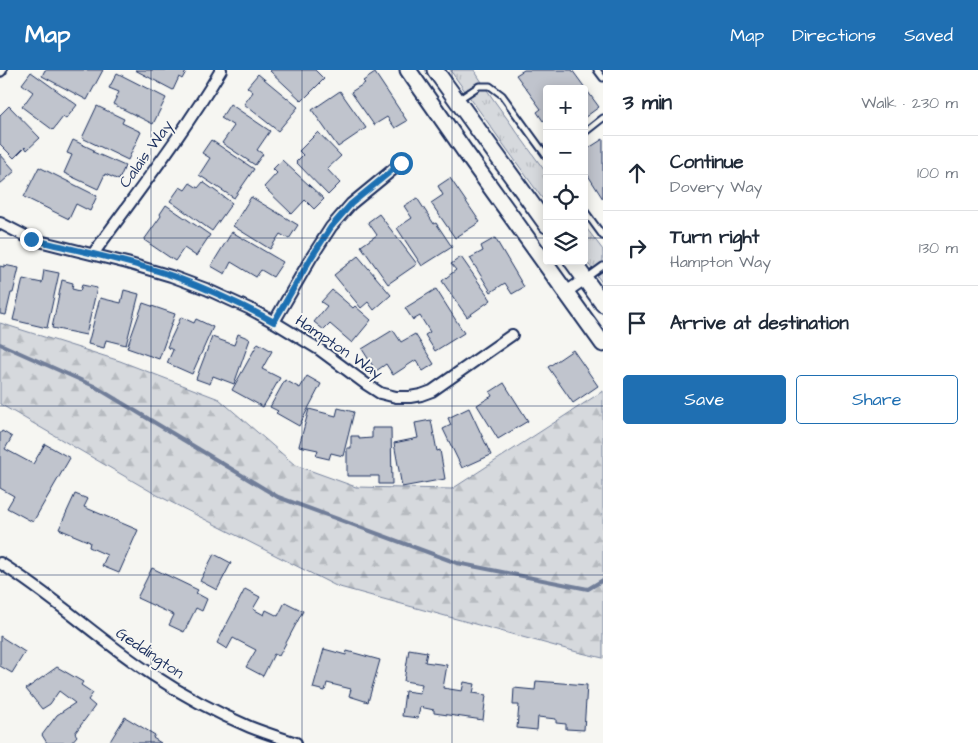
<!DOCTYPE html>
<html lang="en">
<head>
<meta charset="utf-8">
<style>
	:root { --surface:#fff; --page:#f2f2f3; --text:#1f2937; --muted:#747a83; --line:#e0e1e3; --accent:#1f6fb2 }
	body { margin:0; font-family:"Architects Daughter",sans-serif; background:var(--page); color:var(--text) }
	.controls { position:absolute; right:15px; top:15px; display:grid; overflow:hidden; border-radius:5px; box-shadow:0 2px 12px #0003 }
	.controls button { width:45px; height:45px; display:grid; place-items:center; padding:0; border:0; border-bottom:1px solid var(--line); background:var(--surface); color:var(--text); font:25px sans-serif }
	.stop { position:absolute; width:15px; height:15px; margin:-11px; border:4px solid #1f6fb2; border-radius:50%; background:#fff }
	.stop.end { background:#1f6fb2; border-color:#fff; box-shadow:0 1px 5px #0008 }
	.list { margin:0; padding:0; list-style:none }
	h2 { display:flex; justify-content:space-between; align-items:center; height:65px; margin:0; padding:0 20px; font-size:21px }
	h2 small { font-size:16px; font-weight:400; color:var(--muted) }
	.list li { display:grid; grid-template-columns:32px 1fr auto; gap:15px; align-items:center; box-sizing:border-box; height:75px; padding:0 20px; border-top:1px solid var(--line) }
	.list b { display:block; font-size:19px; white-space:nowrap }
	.list p { margin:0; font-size:16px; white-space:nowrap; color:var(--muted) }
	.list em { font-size:16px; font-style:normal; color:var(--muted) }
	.actions { display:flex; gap:10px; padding:15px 20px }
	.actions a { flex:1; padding:11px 0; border:1px solid var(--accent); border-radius:5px; text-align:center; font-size:18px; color:var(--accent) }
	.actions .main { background:var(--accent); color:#fff }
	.icon { flex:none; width:28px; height:28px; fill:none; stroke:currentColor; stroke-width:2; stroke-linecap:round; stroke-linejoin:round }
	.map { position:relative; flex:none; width:603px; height:673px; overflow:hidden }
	header { display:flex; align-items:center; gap:30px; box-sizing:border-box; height:70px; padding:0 25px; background:var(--accent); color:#fff }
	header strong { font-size:24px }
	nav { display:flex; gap:28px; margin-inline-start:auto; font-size:18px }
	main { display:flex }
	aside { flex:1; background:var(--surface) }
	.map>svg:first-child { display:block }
</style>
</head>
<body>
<header>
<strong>Map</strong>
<nav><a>Map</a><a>Directions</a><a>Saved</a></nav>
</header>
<main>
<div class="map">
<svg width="603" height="673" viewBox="0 0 603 673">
	<defs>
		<pattern id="grass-tufts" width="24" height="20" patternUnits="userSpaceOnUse" patternTransform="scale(1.25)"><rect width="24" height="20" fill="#d6d9dd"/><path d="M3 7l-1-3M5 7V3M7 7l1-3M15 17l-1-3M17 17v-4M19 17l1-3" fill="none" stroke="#b7bbc0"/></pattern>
		<pattern id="forest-firs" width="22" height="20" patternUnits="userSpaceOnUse" patternTransform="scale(1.25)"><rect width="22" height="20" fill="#d6d9dd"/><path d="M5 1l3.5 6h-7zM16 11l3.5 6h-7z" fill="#b7bbc0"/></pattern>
	</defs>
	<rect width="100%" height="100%" fill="#f6f6f2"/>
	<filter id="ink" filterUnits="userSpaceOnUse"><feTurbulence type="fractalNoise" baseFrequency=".02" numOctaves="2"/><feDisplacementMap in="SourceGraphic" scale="10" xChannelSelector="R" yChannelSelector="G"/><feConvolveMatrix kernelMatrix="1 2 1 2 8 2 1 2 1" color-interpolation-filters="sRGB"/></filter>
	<g filter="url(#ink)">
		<g fill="url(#grass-tufts)" stroke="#78849e">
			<polygon points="450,0 474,0 493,29 547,104 547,135"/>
			<polygon points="584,155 603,180 603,214 584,188"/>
		</g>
		<polygon fill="url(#forest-firs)" stroke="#78849e" points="0,253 120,291 219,329 295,395 356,417 452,419 603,321 603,588 577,582 336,516 157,425 0,334"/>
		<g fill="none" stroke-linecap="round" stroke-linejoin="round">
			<polyline stroke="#717e99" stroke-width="4" points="0,274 94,316 278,427 457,493 588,519 603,510"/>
		</g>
		<g fill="#c0c4cd" stroke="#1b2f5e">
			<polygon points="45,0 103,0 87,30 42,6"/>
			<polygon points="135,0 187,0 182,9 179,7 173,20"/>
			<polygon points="271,0 315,0 324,9 302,31 270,1"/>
			<polygon points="524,0 572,0 599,37 584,48 584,19 547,19 547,48 543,51 537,42 541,39 516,5"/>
			<polygon points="31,2 77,35 66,49 63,47 53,60 22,37 33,22 22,14"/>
			<polygon points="117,3 166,28 153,54 113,34 119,22 109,18"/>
			<polygon points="375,3 407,51 395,58 387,47 374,55 351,22 365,13 363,11"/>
			<polygon points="258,4 298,37 278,61 244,34 253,22 247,17"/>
			<polygon points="340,21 366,58 338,77 312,40"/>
			<polygon points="230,34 270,61 257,80 263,84 255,95 222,73 234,56 221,48"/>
			<polygon points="9,36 40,68 27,80 25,77 14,88 0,74 0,45"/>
			<polygon points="97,36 124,49 122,53 141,62 128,90 82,68"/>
			<polygon points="318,62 341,86 327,99 340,113 328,125 296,92 303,85 299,81"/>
			<polygon points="603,69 603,129 584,99 584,81"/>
			<polygon points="73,70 94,80 93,82 125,96 119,110 105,104 98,119 64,103 72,85 67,83"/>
			<polygon points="211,70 254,99 234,128 199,105 210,88 202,83"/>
			<polygon points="0,84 15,101 0,114"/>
			<polygon points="282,90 324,129 314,139 305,130 292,144 264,117 277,103 273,99"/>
			<polygon points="39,97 97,126 90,141 76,134 69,149 24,127"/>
			<polygon points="450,108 480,152 455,168 431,133 443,125 438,116"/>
			<polygon points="203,112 232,133 212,161 170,131 180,117 185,120 190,113 198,118"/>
			<polygon points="251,127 298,155 289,169 280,164 270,179 233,156"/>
			<polygon points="417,128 434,154 436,153 452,177 422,196 397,158 412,148 404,136"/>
			<polygon points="166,135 210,165 196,186 184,178 175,191 144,170 161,146 160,144"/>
			<polygon points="379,144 417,194 388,214 361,176 377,165 368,152"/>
			<polygon points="232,162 283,192 273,207 261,200 256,207 231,192 225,204 211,196"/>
			<polygon points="495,168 524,217 512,224 505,213 491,222 470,188 483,181 481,176"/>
			<polygon points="358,186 391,225 374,240 368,232 361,238 334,205"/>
			<polygon points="461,187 491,230 467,247 442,211 456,200 451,194"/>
			<polygon points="4,195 19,198 13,223 11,223 6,245 0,244 0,196 4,197"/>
			<polygon points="44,200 59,203 47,258 13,250 23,209 42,213"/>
			<polygon points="62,210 73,213 72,219 80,221 82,215 97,218 86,265 52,258"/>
			<polygon points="436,219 464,263 435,281 425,265 430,262 420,246 413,250 405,238"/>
			<polygon points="124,220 139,224 126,275 106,270 104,278 88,274 100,228 121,233"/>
			<polygon points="332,220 353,238 355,236 371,250 352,273 330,254 324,260 314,252 327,236 321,232"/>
			<polygon points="143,233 175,244 159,289 127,278"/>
			<polygon points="181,247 194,253 196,249 213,257 192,304 167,293 173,280 167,277"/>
			<polygon points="393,260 401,272 415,264 434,294 423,301 416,290 393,305 386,294 376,301 362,279"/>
			<polygon points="238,264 250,269 234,314 213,306 210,314 196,309 212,267 234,275"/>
			<polygon points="258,273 272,281 262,299 280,308 263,337 232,320"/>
			<polygon points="573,280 598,316 573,333 548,297"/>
			<polygon points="307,306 321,314 299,356 276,343 278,341 270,337 285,310 300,318"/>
			<polygon points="504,313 528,351 498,369 477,335 492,326 490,322"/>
			<polygon points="338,338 354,342 343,386 331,383 329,389 316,386 318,380 299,376 309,339 336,346"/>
			<polygon points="469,338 491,385 462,398 443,359 451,355 448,348"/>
			<polygon points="431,350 437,381 440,380 445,409 402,417 394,373 418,368 415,353"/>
			<polygon points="372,358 391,358 392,414 379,414 379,406 347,406 347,378 351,378 351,366 359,366 359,369 372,368"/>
			<polygon points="2,361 12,367 5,379 33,394 45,374 70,388 33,452 7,438 14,426 0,418 0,364"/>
			<polygon points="75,424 88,429 84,437 138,460 119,503 102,496 107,485 89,477 90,472 59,459"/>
			<polygon points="214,484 231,493 217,520 200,511"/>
			<polygon points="152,498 198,520 196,523 207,529 202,541 196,538 184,562 169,555 174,545 137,528"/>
			<polygon points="245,519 260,527 253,539 264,545 266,540 278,546 285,532 303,541 279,586 274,584 263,606 246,597 256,580 233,568 227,579 217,573"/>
			<polygon points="0,566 25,582 12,603 0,596"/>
			<polygon points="324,579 346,585 347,581 380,590 368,632 349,626 351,619 327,613 325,621 313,618"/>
			<polygon points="409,579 427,582 425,592 447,595 443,618 462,621 464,612 475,614 473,623 486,625 483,650 434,643 434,640 420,637 418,648 402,646 405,621 420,623 422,614 404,611"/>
			<polygon points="57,597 83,612 81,615 93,623 88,630 95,636 75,663 77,666 71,673 47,673 42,665 57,645 75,633 59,621 50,634 42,639 26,619"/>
			<polygon points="536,611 587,615 584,660 566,659 566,654 556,653 556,649 538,647 537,660 517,658 519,635 513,635 514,618 535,620"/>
			<polygon points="125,647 155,665 153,668 161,673 134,673 132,672 131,673 109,673"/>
		</g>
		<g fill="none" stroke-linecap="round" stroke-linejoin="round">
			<defs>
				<g id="service">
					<polyline points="597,0 603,8"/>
					<polyline points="458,30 479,16 490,16 502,25 547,87"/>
					<polyline points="584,63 603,48"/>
					<polyline points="584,140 603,166"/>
					<polyline points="585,209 603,196"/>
				</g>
				<g id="minor">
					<polyline points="0,1 1,0"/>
					<polyline points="0,153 31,169 127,193 171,206 206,219 250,239 274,252 320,280 366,314 380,323 396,327 410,327 421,325 432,321 512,265"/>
					<path d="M93,184C136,124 183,64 221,0"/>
					<polyline points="566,222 585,209"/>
					<polyline points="274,252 311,188 331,157 351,134 401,93"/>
					<path d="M0,493C54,526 100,571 153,605C183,625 217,643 250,657C265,663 281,668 296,673"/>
				</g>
				<g id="secondary">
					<polyline points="408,0 466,83 603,274"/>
					<polyline points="435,0 547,155"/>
					<polyline points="572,191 603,234"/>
				</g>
			</defs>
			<use href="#service" stroke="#1b2f5e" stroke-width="9"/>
			<use href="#minor" stroke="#1b2f5e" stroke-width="14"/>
			<use href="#secondary" stroke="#1b2f5e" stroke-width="19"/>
			<use href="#service" stroke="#f6f6f2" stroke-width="5"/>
			<use href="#minor" stroke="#f6f6f2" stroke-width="10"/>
			<use href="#secondary" stroke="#f6f6f2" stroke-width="15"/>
		</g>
	</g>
	<g fill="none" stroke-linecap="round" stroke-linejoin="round" filter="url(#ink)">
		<path stroke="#1f6fb2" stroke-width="6" d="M31,169C78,181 127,190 173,206C208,219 241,234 274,252L311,188L331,157L351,134L401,93"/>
	</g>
	<path fill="none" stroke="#1b2f5e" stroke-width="1" stroke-opacity="0.55" d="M151,0V673M302,0V673M452,0V673M0,168H547M584,168H603M0,336H603M0,505H603"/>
	<g text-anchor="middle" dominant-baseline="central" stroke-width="4" stroke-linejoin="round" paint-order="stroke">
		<g font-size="16" fill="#1b2f5e" stroke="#f6f6f2">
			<text transform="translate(146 84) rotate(-54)">Calais Way</text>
			<text transform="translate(339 277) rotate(34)">Hampton Way</text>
			<text transform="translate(150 583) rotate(34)">Geddington</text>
		</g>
	</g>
</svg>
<div class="controls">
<button>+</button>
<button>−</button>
<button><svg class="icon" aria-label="locate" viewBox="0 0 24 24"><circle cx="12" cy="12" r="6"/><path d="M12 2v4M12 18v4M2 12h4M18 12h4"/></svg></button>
<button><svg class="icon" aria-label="layers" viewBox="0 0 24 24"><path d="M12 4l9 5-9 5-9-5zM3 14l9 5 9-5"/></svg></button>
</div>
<div class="stop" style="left:401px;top:93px"></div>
<div class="stop end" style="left:31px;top:169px"></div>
</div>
<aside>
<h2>3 min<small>Walk · 230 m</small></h2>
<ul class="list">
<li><svg class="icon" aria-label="ahead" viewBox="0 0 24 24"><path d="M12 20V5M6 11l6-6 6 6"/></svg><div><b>Continue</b><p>Dovery Way</p></div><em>100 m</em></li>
<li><svg class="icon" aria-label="right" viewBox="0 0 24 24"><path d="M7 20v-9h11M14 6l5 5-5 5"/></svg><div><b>Turn right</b><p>Hampton Way</p></div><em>130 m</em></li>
<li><svg class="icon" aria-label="arrive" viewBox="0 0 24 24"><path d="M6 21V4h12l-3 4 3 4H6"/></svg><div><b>Arrive at destination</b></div></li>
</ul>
<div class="actions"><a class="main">Save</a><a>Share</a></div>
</aside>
</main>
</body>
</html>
